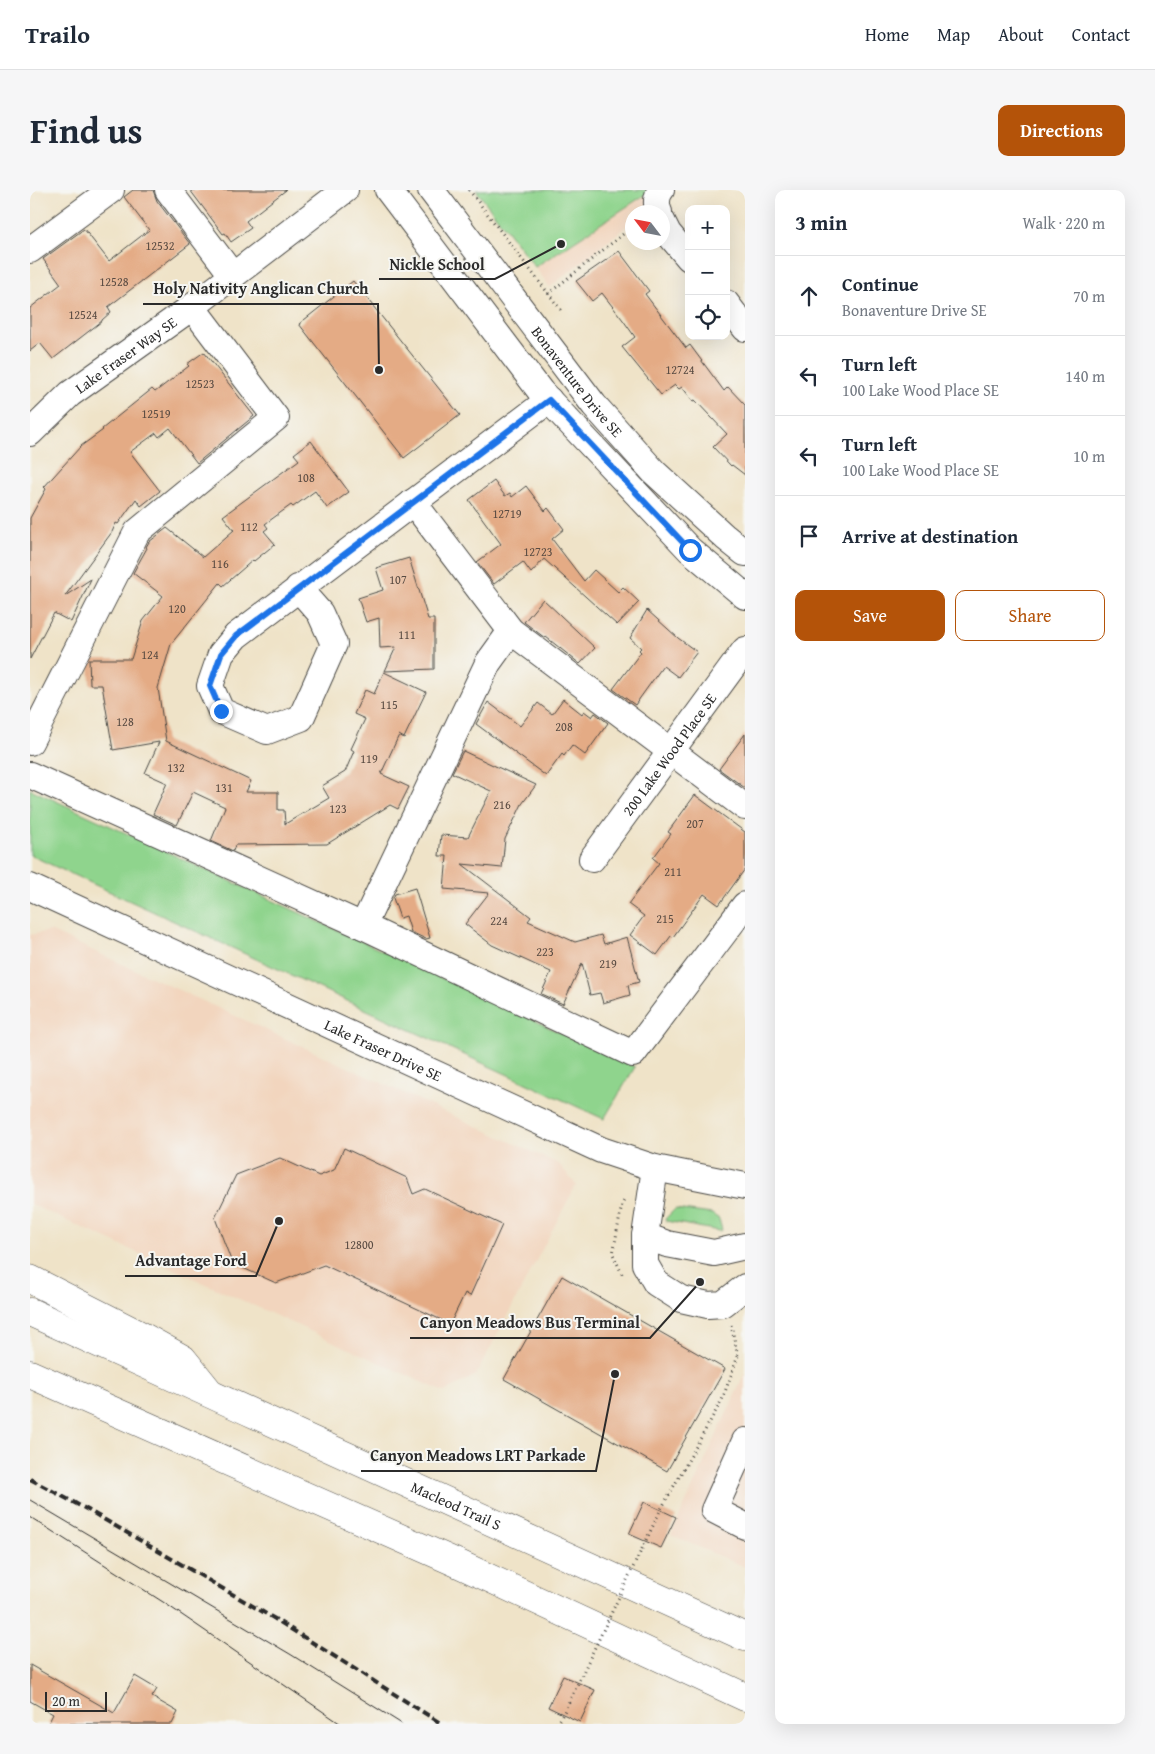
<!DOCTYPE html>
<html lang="en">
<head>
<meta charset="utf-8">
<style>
	:root { --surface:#fff; --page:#f6f6f7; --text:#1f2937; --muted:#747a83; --line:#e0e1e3; --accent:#b45309 }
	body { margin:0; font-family:"Gentium Book Plus",serif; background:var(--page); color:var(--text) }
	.controls { position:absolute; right:15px; top:15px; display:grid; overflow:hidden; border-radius:10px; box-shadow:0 5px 20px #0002 }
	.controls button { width:45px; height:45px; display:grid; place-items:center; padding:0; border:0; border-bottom:1px solid var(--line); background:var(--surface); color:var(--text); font:25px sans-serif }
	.compass { position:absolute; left:595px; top:15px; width:45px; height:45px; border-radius:50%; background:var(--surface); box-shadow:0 5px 20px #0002; rotate:302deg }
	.scale { position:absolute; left:15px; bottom:12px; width:62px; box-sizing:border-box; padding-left:5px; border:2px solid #2b2b2b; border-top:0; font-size:14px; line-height:18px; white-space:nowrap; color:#2b2b2b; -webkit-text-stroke:4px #f6f6f2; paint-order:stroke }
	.stop { position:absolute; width:15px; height:15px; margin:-11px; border:4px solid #1a73e8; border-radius:50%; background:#fff }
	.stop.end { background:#1a73e8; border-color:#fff; box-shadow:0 1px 5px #0008 }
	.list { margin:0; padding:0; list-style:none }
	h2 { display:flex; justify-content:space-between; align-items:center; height:65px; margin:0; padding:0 20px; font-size:21px }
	h2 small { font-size:16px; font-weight:400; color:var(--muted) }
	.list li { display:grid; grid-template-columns:32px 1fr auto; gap:15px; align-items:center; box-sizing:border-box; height:80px; padding:0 20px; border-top:1px solid var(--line) }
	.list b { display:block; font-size:19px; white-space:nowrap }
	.list p { margin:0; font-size:16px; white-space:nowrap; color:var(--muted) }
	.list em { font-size:16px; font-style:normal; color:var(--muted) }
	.actions { display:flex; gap:10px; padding:15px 20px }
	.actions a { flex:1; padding:11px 0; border:1px solid var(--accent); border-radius:10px; text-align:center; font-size:18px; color:var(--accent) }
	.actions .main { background:var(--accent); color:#fff }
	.icon { flex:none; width:28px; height:28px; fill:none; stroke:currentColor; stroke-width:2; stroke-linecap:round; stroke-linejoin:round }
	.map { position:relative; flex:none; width:715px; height:1534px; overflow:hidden; border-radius:10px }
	header { display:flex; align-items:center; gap:30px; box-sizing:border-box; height:70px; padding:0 25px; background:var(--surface); border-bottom:1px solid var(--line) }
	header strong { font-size:24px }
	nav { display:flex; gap:28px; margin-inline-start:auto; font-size:18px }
	.intro { display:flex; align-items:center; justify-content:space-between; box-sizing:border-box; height:120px; padding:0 30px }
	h1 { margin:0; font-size:35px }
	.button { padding:12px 22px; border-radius:10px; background:var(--accent); color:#fff; font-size:18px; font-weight:700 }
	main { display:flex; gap:30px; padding:0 30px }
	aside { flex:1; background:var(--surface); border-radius:10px; box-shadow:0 5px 20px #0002 }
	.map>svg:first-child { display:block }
</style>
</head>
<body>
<header>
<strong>Trailo</strong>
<nav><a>Home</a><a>Map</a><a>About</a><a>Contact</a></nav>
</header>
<div class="intro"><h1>Find us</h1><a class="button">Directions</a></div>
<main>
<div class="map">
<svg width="715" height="1534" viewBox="0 0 715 1534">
	<rect width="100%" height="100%" fill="#f6f6f2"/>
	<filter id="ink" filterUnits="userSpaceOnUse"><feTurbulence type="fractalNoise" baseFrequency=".02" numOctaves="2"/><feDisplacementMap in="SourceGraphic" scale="10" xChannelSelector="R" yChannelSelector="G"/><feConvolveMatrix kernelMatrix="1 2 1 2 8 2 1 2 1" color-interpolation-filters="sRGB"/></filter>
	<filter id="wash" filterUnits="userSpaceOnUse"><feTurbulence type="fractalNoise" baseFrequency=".0096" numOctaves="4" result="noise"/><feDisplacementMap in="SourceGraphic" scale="20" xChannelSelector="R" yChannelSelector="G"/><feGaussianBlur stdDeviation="1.12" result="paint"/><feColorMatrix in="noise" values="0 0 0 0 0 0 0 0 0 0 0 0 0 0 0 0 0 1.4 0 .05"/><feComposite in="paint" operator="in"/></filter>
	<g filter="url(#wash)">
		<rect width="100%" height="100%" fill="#efe3c8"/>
		<g fill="#f2d5be">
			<polygon points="446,0 621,0 617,20 614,22 602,22 602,32 520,97"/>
			<polygon points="20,741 529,974 546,995 446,1185 414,1202 0,1014 0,745"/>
			<polygon points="715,1183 715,1377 641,1345"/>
		</g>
		<g fill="#8fd48d" stroke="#5d805c">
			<polygon points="446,0 621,0 619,3 613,6 505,77"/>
			<polygon points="0,599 605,877 574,929 0,665"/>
			<polygon points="645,1019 682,1024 689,1029 692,1040 689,1041 636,1031 635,1029"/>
		</g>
		<g id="blocks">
			<g fill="#e4ab85">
				<polygon points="103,0 123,0 127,11 160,54 78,117 81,122 72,130 72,131 23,169 10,153 0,161 0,118 31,94 13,69 54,39 79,71 119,40 94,7"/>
				<polygon points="160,0 256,0 216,31 221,38 201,52 195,43 193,44"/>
				<polygon points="589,61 619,101 615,104 656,158 660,155 694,201 698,197 715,215 715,285 702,275 701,276 683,257 697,244 665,210 663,211 652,197 649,199 645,195 631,205 592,157 605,147 593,130 572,103 562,111 546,91"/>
				<polygon points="323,91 430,225 374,268 269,134"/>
				<polygon points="174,162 224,226 167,273 140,238 129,247 126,243 100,262 130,301 111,316 106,309 88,334 86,333 82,342 35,406 61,389 41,432 24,423 0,469 0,328 16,299 14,297 51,256 73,240 72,239 122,199 125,202 159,176 157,174"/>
				<polygon points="281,251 319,302 297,318 285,301 263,317 261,315 235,334 238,338 234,341 245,354 224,371 223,370 193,396 190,393 141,454 128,498 136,551 221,591 216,602 248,602 248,620 254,620 255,634 299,608 292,596 315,582 324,561 321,559 335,529 324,524 335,500 344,504 354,482 396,502 374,548 369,545 351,584 379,597 368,619 360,615 297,654 205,655 203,661 181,651 195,617 163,602 147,635 123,624 137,593 115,583 129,552 83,560 72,495 60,495 59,469 101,469 113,431 133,406 103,383 117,358 116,357 119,352 137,338 173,367 204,340 193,326 269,270 264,264"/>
				<polygon points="464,291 475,306 480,303 482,307 496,296 515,321 518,318 534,339 522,349 554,391 564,380 588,402 593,397 609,412 587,435 514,369 501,383 493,372 464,394 447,372 471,354 439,310"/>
				<polygon points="379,368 398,429 404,429 404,479 355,481 366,457 350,458 349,428 336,432 328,408 353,400 346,378"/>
				<polygon points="513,409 565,458 550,474 516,447 515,448 494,432"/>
				<polygon points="617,420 648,448 667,462 648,487 633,476 605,515 583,499 611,462 609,460 611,458 600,448"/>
				<polygon points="533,509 552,524 554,521 562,527 565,523 578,533 555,565 542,555 534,566 532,564 516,586 446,534 458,512 490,536 508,513 522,524"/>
				<polygon points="715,544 715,598 689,579"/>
				<polygon points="433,561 506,595 492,614 475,649 472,678 432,674 501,727 498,731 545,752 571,745 574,754 597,747 609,792 598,795 600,805 573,813 570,803 560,805 552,773 533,814 511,804 521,782 462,755 435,734 459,703 414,699 417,666 409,666 411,645 438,647 461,601 422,583"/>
				<polygon points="665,605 715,642 715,679 689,715 674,704 643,747 641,746 627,765 600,745 614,726 598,714 629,673 623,668 641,644 638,642"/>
				<polygon points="385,698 400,748 396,749 381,742 376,726 370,728 363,708 365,704"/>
				<polygon points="314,958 377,988 383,1004 395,999 472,1035 440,1106 435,1103 420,1134 294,1075 246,1093 202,1073 185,1028 206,985 250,968 289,986 304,980"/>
				<polygon points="532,1086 695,1179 637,1281 474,1189"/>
				<polygon points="614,1312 646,1327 631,1358 599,1344"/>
				<polygon points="0,1475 84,1523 105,1486 127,1499 122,1507 148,1522 142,1534 18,1534 23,1524 0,1511"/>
				<polygon points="533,1486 565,1500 550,1532 518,1517"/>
			</g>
		</g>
	</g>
	<g filter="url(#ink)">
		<use href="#blocks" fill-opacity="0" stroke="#484743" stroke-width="1"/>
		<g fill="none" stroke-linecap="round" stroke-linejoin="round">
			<defs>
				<g id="minor">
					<polyline points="138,0 203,86"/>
					<polyline points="358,0 511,202 660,360 715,406"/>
					<path id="s1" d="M401,0L564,215L624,282L695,347L715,363"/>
					<path d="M629,22C626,16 626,6 631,0"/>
					<polyline points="632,31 638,43 659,68"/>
					<polyline points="0,60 81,0"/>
					<polyline points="696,113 715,138"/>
					<path id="s2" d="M0,243L40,204L162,117L315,0"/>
					<polyline points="383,312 481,441 715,617"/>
					<polyline points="268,398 290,423 304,454 271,528 237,541 191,521 180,496 191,464 206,446 519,210"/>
					<polyline points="0,552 107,342 246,228 162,117"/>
					<polyline points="0,585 333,736 603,864 715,715"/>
					<path id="s3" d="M562,669L715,460"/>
					<path id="s4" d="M0,697L571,960L625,978L715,996"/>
					<polyline points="333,736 458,473 481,441"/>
					<polyline points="625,978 615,1046 615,1074 626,1093 651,1109 678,1115 693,1114 715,1097"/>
					<polyline points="615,1046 637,1054 684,1063 715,1056"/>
					<polyline points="715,1251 684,1320 715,1336"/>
				</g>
				<g id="highway">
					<polyline points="0,1089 110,1145 153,1169 178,1200"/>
					<path id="s5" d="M0,1122C238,1231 477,1337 715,1447"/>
					<polyline points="0,1184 427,1373 715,1507"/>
				</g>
			</defs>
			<use href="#minor" stroke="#484743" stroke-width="28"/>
			<use href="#highway" stroke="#484743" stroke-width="29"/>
			<g stroke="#484743" stroke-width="3" stroke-dasharray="1 4" stroke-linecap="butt">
				<polyline points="439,0 531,120"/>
				<polyline points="518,104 602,37"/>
				<polyline points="592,1084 583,1064 592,1014 595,1009"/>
				<polyline points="701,1135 708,1166"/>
			</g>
			<use href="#minor" stroke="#fff" stroke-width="26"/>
			<use href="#highway" stroke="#fff" stroke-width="28"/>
			<g stroke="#2b2b2b" stroke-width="1">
				<polyline points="0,1310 260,1464 372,1534"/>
				<polyline points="0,1327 133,1412 311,1534"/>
			</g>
			<polyline stroke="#2b2b2b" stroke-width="4" stroke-dasharray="8 4" stroke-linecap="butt" points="0,1289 58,1320 245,1429 412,1534"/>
			<polyline stroke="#484743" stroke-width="3" stroke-dasharray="1 4" stroke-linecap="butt" points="526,1534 533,1524 548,1493 630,1321 692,1210 708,1166"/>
		</g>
	</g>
	<g fill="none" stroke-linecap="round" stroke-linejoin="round" filter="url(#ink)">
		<polyline stroke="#1a73e8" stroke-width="6" points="191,521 180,496 191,464 206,446 519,210 660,360"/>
	</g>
	<g text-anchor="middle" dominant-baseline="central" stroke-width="4" stroke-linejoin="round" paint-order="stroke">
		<g font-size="12" fill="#594b42">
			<text x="130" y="55">12532</text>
			<text x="84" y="91">12528</text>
			<text x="53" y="124">12524</text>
			<text x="650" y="179">12724</text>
			<text x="170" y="193">12523</text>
			<text x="126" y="223">12519</text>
			<text x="276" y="287">108</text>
			<text x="477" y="323">12719</text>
			<text x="219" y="336">112</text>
			<text x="508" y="361">12723</text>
			<text x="190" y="373">116</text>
			<text x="368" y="389">107</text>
			<text x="147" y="418">120</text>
			<text x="377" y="444">111</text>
			<text x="120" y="464">124</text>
			<text x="359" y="514">115</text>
			<text x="95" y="531">128</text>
			<text x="534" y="536">208</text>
			<text x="339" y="568">119</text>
			<text x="146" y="577">132</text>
			<text x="194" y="597">131</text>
			<text x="472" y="614">216</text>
			<text x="308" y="618">123</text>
			<text x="665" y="633">207</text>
			<text x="643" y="681">211</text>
			<text x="635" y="728">215</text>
			<text x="469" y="730">224</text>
			<text x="515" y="761">223</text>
			<text x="578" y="773">219</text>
			<text x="329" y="1054">12800</text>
		</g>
		<g font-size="15" fill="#2b2b2b" stroke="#f6f6f2">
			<text stroke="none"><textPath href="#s2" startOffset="124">Lake Fraser Way SE</textPath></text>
			<text stroke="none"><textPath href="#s1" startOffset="241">Bonaventure Drive SE</textPath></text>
			<text stroke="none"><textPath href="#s3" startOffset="130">200 Lake Wood Place SE</textPath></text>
			<text stroke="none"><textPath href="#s4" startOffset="389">Lake Fraser Drive SE</textPath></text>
			<text stroke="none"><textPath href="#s5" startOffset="468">Macleod Trail S</textPath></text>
		</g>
	</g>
	<path fill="none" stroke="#2b2b2b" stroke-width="2" d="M531 54L465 89H349M349 180L348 114H113M249 1031L226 1086H95M670 1092L620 1148H380M585 1184L566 1281H331"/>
	<g fill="#2b2b2b" stroke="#f6f6f2" stroke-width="2">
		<circle cx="531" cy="54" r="5"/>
		<circle cx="349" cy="180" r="5"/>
		<circle cx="249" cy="1031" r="5"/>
		<circle cx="670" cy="1092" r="5"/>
		<circle cx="585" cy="1184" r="5"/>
	</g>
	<g font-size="16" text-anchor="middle" font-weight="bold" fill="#2b2b2b" stroke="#f6f6f2" stroke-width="4" stroke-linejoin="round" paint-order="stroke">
		<text x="407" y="80">Nickle School</text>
		<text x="231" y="104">Holy Nativity Anglican Church</text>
		<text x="161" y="1076">Advantage Ford</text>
		<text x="500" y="1138">Canyon Meadows Bus Terminal</text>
		<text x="448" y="1271">Canyon Meadows LRT Parkade</text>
	</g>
</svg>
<div class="controls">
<button>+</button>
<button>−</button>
<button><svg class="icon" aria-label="locate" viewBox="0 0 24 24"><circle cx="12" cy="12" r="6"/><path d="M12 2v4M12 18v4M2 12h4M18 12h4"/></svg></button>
</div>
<svg class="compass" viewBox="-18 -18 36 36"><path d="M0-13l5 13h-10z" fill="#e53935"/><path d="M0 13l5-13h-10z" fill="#747a83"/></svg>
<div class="scale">20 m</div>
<div class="stop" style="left:660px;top:360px"></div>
<div class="stop end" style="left:191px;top:521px"></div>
</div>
<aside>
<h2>3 min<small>Walk · 220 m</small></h2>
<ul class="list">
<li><svg class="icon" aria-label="ahead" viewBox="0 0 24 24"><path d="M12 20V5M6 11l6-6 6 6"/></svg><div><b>Continue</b><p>Bonaventure Drive SE</p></div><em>70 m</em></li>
<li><svg class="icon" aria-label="left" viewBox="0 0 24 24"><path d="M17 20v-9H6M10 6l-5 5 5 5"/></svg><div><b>Turn left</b><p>100 Lake Wood Place SE</p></div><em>140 m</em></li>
<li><svg class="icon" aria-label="left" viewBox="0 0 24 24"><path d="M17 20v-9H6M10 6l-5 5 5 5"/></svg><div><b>Turn left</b><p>100 Lake Wood Place SE</p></div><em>10 m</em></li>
<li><svg class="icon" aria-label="arrive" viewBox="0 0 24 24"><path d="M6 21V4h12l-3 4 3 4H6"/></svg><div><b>Arrive at destination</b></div></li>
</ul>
<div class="actions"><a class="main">Save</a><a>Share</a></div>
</aside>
</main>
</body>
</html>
